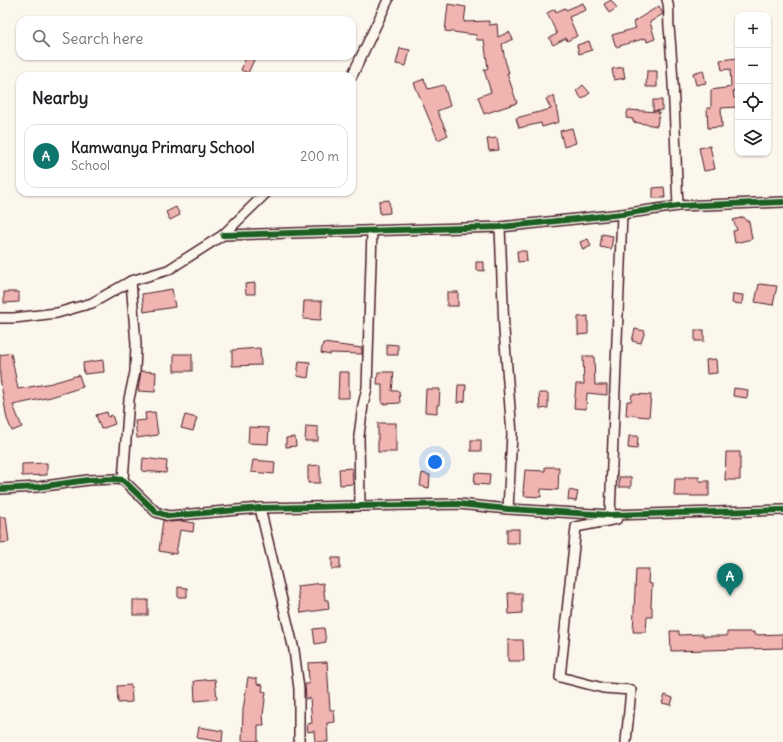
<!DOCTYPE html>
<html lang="en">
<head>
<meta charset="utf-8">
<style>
	:root { --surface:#fff; --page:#f2f2f2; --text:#202124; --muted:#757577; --line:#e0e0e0; --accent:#0f766e }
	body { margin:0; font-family:Delius,sans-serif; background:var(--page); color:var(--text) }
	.controls { position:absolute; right:12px; top:12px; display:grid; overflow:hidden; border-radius:8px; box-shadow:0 1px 3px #0004 }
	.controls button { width:36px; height:36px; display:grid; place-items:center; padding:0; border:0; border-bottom:1px solid var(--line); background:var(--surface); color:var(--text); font:20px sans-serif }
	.you { position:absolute; left:435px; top:462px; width:14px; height:14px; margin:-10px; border:3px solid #fff; border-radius:50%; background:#1a73e8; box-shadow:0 0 0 6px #1a73e833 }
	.badge { display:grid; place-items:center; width:26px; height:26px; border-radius:50%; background:var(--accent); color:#fff; font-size:13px; font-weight:700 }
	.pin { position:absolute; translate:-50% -33px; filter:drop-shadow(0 1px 2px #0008) }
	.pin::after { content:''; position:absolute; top:21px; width:14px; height:12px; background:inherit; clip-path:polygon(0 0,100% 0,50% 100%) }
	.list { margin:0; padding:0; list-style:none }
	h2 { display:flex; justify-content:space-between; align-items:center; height:52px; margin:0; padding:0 16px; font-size:17px }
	h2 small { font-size:13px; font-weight:400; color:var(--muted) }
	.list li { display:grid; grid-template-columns:26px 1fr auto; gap:12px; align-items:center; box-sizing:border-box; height:64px; margin:0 8px 8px; padding:0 8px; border:1px solid var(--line); border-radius:12px }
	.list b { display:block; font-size:15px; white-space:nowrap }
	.list p { margin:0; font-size:13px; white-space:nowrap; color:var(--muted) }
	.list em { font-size:13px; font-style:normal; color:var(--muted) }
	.icon { flex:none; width:22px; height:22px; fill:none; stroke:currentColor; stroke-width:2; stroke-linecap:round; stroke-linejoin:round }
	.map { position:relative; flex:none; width:783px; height:742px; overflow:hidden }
	.search { position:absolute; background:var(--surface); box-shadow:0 1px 3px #0004; left:16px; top:16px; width:340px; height:44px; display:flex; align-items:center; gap:10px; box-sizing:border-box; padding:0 14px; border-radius:12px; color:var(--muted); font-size:15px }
	.panel { position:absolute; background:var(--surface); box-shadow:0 1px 3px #0004; left:16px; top:72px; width:340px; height:124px; border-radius:12px }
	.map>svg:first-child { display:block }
</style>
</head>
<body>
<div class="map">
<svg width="783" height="742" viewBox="0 0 783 742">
	<rect width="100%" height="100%" fill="#fbf7ec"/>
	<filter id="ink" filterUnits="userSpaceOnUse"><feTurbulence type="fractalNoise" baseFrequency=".025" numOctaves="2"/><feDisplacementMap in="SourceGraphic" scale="8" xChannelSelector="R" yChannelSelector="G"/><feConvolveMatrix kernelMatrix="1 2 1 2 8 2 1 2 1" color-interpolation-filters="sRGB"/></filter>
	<g filter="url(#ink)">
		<g fill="#f0b4b1" stroke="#4a1f2b">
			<polygon points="611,0 617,8 609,13 604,4"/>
			<polygon points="583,3 586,10 569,17 577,36 567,41 566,38 553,45 549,38 557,34 547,13 555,9 556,12 565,8 566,10"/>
			<polygon points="448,4 466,7 464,22 489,21 489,25 497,24 498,37 509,32 513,39 502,44 505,60 509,73 507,73 517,103 484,114 478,97 491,92 484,70 488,68 484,40 477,40 476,35 445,31"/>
			<polygon points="659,6 663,14 650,22 655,39 647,42 646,38 616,47 612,35 636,28 633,22"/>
			<polygon points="589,41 592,50 579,54 577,45"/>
			<polygon points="400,48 410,50 406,66 396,64"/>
			<polygon points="246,57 254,60 248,73 241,70"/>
			<polygon points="738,58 738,91 733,91 734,98 738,98 738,107 721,108 722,127 708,128 707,108 711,108 711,90 731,87 730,69 722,70 720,60"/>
			<polygon points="623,67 625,78 614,80 612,69"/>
			<polygon points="703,70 706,83 696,85 693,73"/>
			<polygon points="647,71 657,71 657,87 646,87"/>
			<polygon points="424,79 428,89 444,85 450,106 437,111 448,135 438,140 414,83"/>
			<polygon points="583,85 590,93 582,99 576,91"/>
			<polygon points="554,95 559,122 542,127 541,123 519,128 516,118 551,109 546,99"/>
			<polygon points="653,100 662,100 662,110 653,111"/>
			<polygon points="628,110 659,112 657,126 633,122 633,119 626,118"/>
			<polygon points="572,128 576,143 564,147 560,131"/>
			<polygon points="497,138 499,150 489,151 487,139"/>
			<polygon points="710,146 715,169 704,171 699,148"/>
			<polygon points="664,187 665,198 653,198 653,188"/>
			<polygon points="389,200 390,213 380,214 379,201"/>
			<polygon points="176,207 180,215 170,220 166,212"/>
			<polygon points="744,217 746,221 749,221 752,239 735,243 733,231 737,230 733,220"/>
			<polygon points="602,234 613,236 611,249 600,247"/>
			<polygon points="588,239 591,246 583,250 580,242"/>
			<polygon points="517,251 526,251 527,261 518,262"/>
			<polygon points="476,262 484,262 484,271 476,270"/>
			<polygon points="255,283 255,294 246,294 245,284"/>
			<polygon points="759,284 777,286 773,305 755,302"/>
			<polygon points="172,289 175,307 144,312 142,294"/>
			<polygon points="4,292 19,292 19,302 4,303"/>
			<rect x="447" y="292" width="11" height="14"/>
			<polygon points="733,294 743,295 742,304 732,303"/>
			<polygon points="304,301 322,301 321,320 303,319"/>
			<polygon points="588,316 588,334 578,335 578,317"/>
			<polygon points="635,329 645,331 641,343 632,341"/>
			<rect x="695" y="330" width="9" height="11"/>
			<polygon points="323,343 362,348 362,354 330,353 330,355 321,353"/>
			<polygon points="387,344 398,345 398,355 387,355"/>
			<polygon points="260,348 261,365 232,366 232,350"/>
			<polygon points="11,353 18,389 52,383 79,375 83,387 51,397 13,405 22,427 12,431 7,419 0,378 0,355"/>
			<rect x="174" y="354" width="18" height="17"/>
			<polygon points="583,356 594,356 595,385 607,385 607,395 587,393 586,409 574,408 576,384 584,384"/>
			<polygon points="716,359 717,373 707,374 706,360"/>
			<polygon points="103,360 104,372 84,374 83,363"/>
			<polygon points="299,361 310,362 308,378 297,376"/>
			<polygon points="141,371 156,372 155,392 138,391"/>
			<polygon points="339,372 349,372 349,398 338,398"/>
			<polygon points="378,372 394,372 392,391 399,391 400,403 382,404 382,384 377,384"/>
			<polygon points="458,385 466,385 465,401 457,403"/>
			<polygon points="734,388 748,390 747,398 733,396"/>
			<polygon points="426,389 440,389 439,405 437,405 437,413 425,412"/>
			<polygon points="539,393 548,393 548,408 540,409"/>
			<polygon points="632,394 651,395 649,417 626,415 627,401 631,401"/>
			<polygon points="107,412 108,417 112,415 115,424 101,429 96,415"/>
			<polygon points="155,412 158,435 137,438 135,421 146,420 145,413"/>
			<polygon points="185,415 197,418 193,431 181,428"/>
			<rect x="378" y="423" width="18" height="29"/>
			<polygon points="306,426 318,427 318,441 305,441"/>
			<polygon points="249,427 269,428 268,444 248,443"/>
			<polygon points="629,436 638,436 637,449 628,448"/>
			<polygon points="295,437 296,446 286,447 286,438"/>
			<rect x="471" y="440" width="10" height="11"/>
			<polygon points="726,452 740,452 740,480 725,480"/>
			<polygon points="143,458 167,461 166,473 142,471"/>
			<polygon points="253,460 275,462 274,474 251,472"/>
			<polygon points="47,463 47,475 22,476 22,464"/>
			<polygon points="320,465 320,483 308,483 308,466"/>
			<polygon points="545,467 559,467 558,490 541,489 541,497 524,496 525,492 523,492 525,470 545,471"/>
			<polygon points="352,468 353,484 340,485 339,469"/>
			<polygon points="422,473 430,475 429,488 420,486"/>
			<polygon points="475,473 490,474 489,485 474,484"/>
			<rect x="619" y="477" width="12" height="10"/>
			<polygon points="685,477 699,477 699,481 709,481 709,496 674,496 675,479 685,479"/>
			<polygon points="569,490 578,492 576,501 568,500"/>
			<polygon points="0,517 6,517 9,542 0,543"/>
			<polygon points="163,520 170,522 182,521 194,523 193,532 180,530 176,554 159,551"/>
			<rect x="507" y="529" width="12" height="14"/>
			<rect x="332" y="558" width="8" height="11"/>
			<polygon points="636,569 649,569 648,583 652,584 651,607 652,607 652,617 647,617 646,632 633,632"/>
			<polygon points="323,583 325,600 328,600 329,609 301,613 297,586"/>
			<polygon points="178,587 187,588 187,597 178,597"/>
			<polygon points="508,593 522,593 522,613 509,614"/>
			<rect x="133" y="600" width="15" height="15"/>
			<polygon points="324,628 326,642 315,644 313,629"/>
			<polygon points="670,631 679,631 679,635 703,634 703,636 727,636 727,632 754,632 754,635 783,634 783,648 671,651"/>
			<polygon points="508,640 523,640 524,661 508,661"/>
			<polygon points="327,662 330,710 334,710 335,722 327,723 328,742 315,742 314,731 308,732 307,724 312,723 310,698 306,699 305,684 309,684 308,663"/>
			<polygon points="248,677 257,679 257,684 263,685 262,691 266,692 263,715 264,725 258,725 258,741 242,741 243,710"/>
			<polygon points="215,679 217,699 195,701 194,681"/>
			<polygon points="131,685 132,702 118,703 117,686"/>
			<polygon points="665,695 673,698 671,705 662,703"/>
			<polygon points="199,727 223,731 222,742 197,738"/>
		</g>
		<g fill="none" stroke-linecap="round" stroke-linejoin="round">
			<defs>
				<g id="street">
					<path d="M667,0C670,7 668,19 669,27C675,87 675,147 678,206"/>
					<polyline points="352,76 388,0"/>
					<polyline points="500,227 504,330 512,434 508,509"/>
					<polyline points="223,235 500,227 622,214 678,206 783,202"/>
					<polyline points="0,318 14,318 57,313 92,303 131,281 168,270 223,235 267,192"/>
					<polyline points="123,480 129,399 135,372 136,344 131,281"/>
					<polyline points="0,489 38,487 88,480 115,479 123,480 156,512 169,516 260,508 459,504 508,509 610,515 783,510"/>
					<polyline points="360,506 359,436 363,405 367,388 372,231"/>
					<polyline points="260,508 294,650 299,689 299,742"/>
					<polyline points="610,515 622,214"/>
					<polyline points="617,519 576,527 560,677 603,688 631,690 626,742"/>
				</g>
			</defs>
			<use href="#street" stroke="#4a1f2b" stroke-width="12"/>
			<use href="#street" stroke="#fbf7ec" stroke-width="9"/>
			<defs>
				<g id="cycleway">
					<polyline points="223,235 500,227 622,214 678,206 783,202"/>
					<polyline points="0,489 38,487 88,480 115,479 123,480 156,512 169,516 260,508 459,504 508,509 610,515 783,510"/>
				</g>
			</defs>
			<use href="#cycleway" stroke="#fbf7ec" stroke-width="8"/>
			<use href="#cycleway" stroke="#1b5e20" stroke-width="6"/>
		</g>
	</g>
</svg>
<div class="controls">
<button>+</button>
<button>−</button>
<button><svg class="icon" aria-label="locate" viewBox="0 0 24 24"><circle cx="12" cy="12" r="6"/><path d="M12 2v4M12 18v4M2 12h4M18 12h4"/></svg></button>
<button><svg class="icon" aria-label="layers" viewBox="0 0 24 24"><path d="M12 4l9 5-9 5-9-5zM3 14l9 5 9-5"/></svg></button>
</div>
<div class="you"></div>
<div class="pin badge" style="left:730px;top:596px">A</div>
<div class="search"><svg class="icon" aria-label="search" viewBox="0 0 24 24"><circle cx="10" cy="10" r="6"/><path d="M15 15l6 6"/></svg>Search here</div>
<section class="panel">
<h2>Nearby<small></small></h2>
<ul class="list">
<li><span class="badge">A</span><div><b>Kamwanya Primary School</b><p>School</p></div><em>200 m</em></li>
</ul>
</section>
</div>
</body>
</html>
